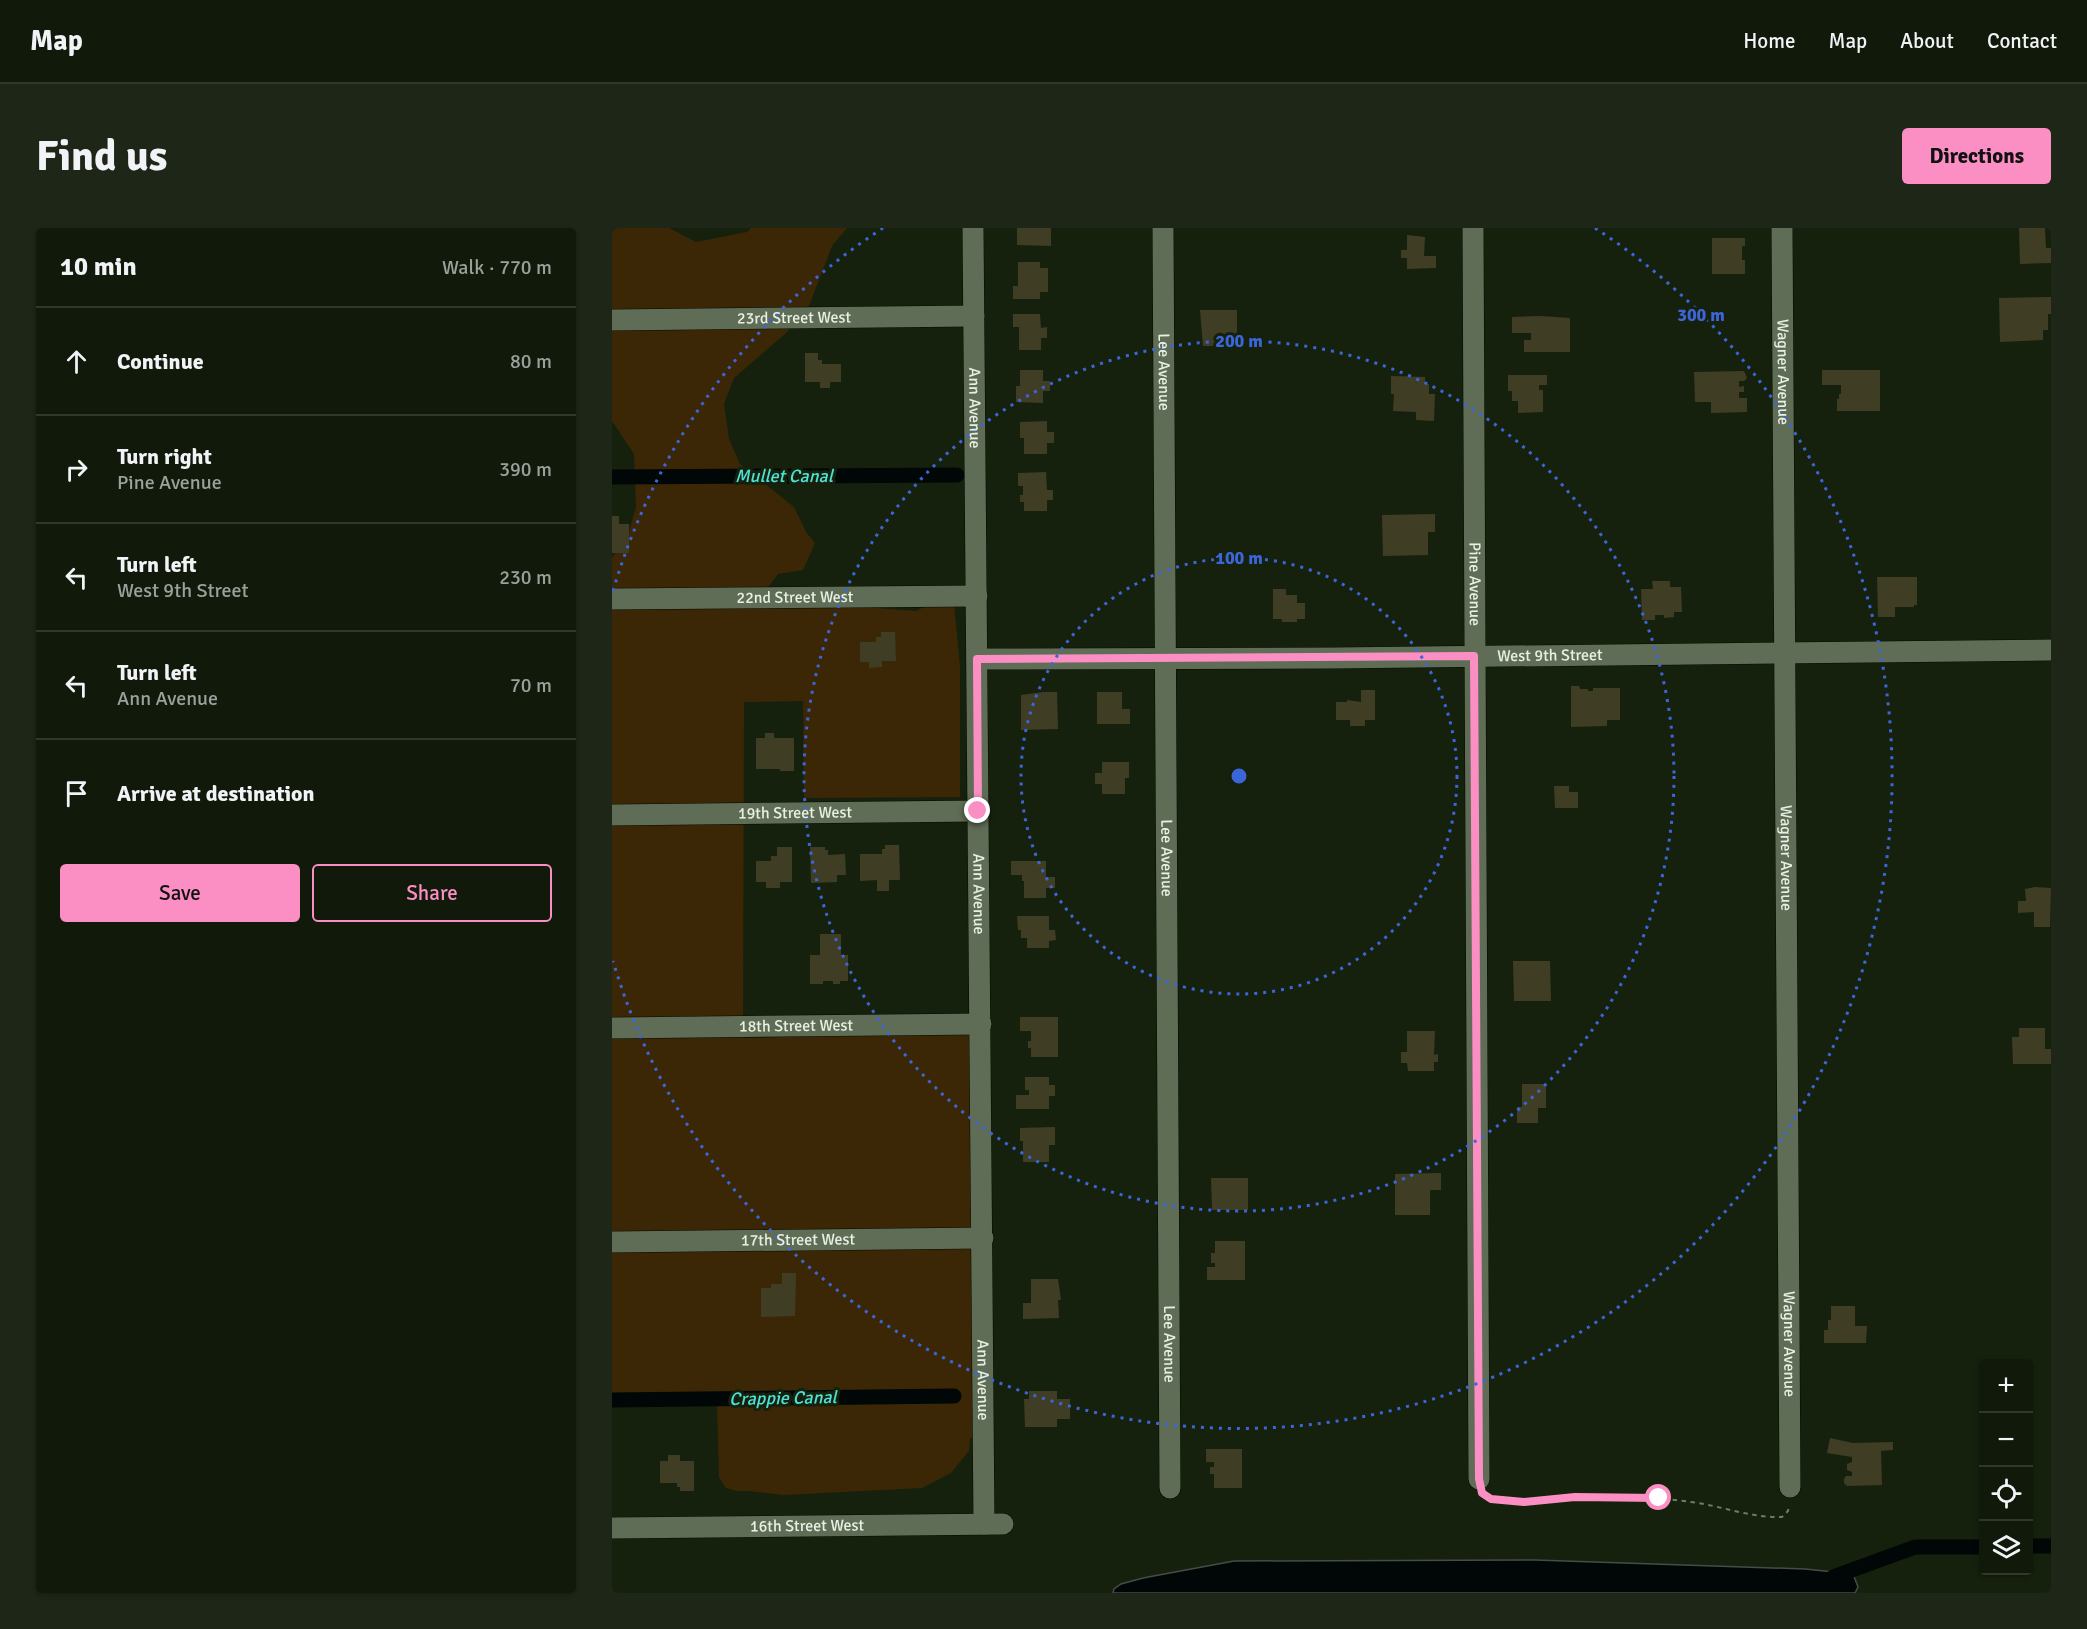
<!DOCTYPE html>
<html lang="en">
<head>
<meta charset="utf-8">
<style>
	:root { --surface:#10190a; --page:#1e2618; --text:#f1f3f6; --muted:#9ca09c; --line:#30382b; --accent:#fb8fc4 }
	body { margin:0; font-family:Signika,sans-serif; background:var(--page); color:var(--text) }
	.controls { position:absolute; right:18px; bottom:18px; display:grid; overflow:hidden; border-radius:6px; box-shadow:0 2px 4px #0004 }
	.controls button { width:54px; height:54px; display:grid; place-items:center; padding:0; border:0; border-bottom:2px solid var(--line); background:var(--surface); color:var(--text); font:30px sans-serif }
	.stop { position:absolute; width:18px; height:18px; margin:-14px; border:4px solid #fb8fc4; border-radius:50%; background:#fff }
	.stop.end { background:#fb8fc4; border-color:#fff; box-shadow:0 2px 6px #0008 }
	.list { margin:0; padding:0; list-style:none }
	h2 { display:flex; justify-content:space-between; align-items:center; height:78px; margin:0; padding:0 24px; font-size:26px }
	h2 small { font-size:20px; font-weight:400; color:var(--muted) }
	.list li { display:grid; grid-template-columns:39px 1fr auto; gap:18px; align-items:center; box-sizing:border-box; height:108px; padding:0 24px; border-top:2px solid var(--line) }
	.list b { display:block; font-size:22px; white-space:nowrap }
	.list p { margin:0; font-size:20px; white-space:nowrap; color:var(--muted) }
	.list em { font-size:20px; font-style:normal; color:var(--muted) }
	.actions { display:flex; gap:12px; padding:18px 24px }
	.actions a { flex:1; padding:14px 0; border:2px solid var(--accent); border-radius:6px; text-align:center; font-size:21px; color:var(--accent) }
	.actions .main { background:var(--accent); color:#111 }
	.icon { flex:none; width:33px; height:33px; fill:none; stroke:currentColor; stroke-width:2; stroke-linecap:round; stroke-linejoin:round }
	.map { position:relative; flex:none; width:1439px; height:1365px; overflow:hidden; border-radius:6px }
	header { display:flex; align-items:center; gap:36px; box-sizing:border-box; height:84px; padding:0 30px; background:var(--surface); border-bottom:2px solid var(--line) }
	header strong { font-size:28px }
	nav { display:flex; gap:33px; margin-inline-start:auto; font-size:21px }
	.intro { display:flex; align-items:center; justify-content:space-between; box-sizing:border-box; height:144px; padding:0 36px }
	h1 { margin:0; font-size:42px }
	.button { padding:15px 27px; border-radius:6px; background:var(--accent); color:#111; font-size:21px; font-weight:700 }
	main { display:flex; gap:36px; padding:0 36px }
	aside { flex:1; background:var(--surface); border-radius:6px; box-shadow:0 2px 4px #0004 }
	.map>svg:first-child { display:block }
</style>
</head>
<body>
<header>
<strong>Map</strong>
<nav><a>Home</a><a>Map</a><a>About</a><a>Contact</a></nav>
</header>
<div class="intro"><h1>Find us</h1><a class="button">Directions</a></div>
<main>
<aside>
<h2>10 min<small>Walk · 770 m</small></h2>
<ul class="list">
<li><svg class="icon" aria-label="ahead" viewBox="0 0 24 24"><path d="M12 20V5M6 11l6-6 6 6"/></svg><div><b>Continue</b></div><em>80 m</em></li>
<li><svg class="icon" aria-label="right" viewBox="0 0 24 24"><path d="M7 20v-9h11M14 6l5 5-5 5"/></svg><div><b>Turn right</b><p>Pine Avenue</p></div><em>390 m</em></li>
<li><svg class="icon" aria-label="left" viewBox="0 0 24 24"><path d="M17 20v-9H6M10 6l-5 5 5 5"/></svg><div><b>Turn left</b><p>West 9th Street</p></div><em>230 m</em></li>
<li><svg class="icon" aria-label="left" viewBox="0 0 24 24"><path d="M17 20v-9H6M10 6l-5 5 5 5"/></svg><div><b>Turn left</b><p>Ann Avenue</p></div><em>70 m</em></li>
<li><svg class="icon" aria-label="arrive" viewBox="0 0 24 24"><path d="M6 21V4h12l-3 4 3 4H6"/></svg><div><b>Arrive at destination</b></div></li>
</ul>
<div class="actions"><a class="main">Save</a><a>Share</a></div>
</aside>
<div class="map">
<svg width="1439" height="1365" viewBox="0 0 1439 1365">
	<rect width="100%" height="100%" fill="#16210d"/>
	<polygon fill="#3b2705" points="0,0 57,0 84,14 135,4 139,0 235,0 220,18 197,78 174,105 122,150 112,176 117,211 128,236 182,279 194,304 203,315 191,342 166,346 151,366 237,375 263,380 304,383 341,364 348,439 348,569 192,570 191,473 132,474 131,810 368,803 362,1209 358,1211 357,1223 339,1245 310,1260 171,1267 137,1263 125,1263 114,1260 107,1249 105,1179 98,1175 0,1172 0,330 16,307 24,279 22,226 0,193"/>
	<polygon fill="#000706" stroke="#464d48" stroke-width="1.5" points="923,1332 1193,1341 1241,1346 1246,1359 1243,1365 501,1365 502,1361 509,1356 531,1350 622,1333"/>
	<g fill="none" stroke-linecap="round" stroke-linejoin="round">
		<g stroke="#000706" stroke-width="15">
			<polyline points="0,249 345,247"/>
			<polyline points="0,1172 342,1168"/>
			<polyline points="1416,1318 1439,1318"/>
			<polyline points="1221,1349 1303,1319 1372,1319"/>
		</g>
	</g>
	<g fill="#403d25">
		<polygon points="405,0 439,0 439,18 405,17"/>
		<polygon points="1407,0 1433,0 1434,20 1439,20 1439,35 1408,36"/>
		<polygon points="795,7 813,9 812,28 824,28 824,40 795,41 795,30 789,30 789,22 795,22"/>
		<polygon points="1100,10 1133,10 1133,18 1130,18 1130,32 1133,32 1133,46 1100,46"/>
		<polygon points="406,34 428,34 428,40 436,40 436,64 428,64 428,71 401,71 401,58 406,58"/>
		<polygon points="1439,69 1439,86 1436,86 1436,102 1431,102 1431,112 1388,114 1387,70"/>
		<polygon points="588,82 625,82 625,118 591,118"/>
		<polygon points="401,86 428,86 429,100 435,99 435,110 429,110 429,122 407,122 407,99 401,99"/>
		<polygon points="928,88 958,90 958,124 912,124 912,112 919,112 919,105 900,105 900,89"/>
		<polygon points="193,125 206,125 206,132 210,132 210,136 229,136 229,154 218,154 218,160 208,160 208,154 193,154"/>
		<polygon points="408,142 431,142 431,153 438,153 438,163 431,163 431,175 404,174 404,158 408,158"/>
		<polygon points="1210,142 1268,142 1268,183 1225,183 1225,171 1227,171 1227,166 1229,166 1229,157 1210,157"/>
		<polygon points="1132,143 1135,150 1132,153 1127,153 1127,159 1132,158 1132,164 1127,164 1127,170 1135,170 1135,184 1099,185 1099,174 1083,174 1082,144"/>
		<polygon points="896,147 935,147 935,157 927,157 927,162 931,162 931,184 906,185 906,173 900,173 900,163 896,163"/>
		<polygon points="779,148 813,149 813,156 817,156 817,166 823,166 822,193 804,192 804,184 781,183 782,166 779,166"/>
		<polygon points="435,193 435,204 442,204 442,215 435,215 435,226 412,226 412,210 408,210 408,194"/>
		<polygon points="434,244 435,262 441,262 441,272 435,272 435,283 412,283 412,274 408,274 408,267 411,267 411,258 406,258 406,245"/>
		<polygon points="823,286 823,304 816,304 816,327 771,328 770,287"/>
		<polygon points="0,288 7,288 7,296 17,296 17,325 0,325"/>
		<polygon points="1265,349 1305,349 1305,377 1302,377 1302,379 1283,379 1283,389 1266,389"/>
		<polygon points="1040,353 1058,353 1058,359 1069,359 1070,384 1062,384 1062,389 1052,390 1052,387 1043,387 1043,392 1030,392 1029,361 1041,361"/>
		<polygon points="661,361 674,361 674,367 685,367 685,375 693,375 693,391 685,391 685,394 670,394 670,391 661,391"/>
		<polygon points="269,404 283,404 284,433 270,433 270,439 257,440 257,434 248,434 248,414 264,414 264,409 269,409"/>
		<polygon points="959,458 967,458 968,461 976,461 976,463 981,463 981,460 1008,460 1008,492 995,492 995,498 959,499"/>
		<polygon points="749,462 763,462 763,492 753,492 753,498 738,498 738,492 724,492 724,474 735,474 735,472 749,474"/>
		<polygon points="431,464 445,464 446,501 409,502 409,467"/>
		<polygon points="485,464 510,464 510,481 518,481 518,496 485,496"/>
		<polygon points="153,505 162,505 162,510 182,510 182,543 168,543 168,541 144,541 144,510 153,510"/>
		<polygon points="490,534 517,534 517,550 513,550 513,566 490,566 490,556 483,556 483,545 490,545"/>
		<polygon points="942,558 957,558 957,564 966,564 966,580 943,580"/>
		<polygon points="273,617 287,617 288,652 277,652 277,663 265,663 265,652 248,653 248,626 270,626 270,621 273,621"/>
		<polygon points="165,619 180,619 180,654 168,654 168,660 154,660 154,654 144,654 144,633 159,633 159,628 165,628"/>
		<polygon points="198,619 213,619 213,622 216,622 216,627 233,626 234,647 225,647 225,654 199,655"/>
		<polygon points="399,633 434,633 434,649 443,649 443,660 434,660 434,670 412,670 412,653 410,653 410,647 399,647"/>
		<polygon points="1423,659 1439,660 1438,699 1422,699 1422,684 1406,685 1406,673 1414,673 1413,661"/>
		<polygon points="405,688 437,688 437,702 443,702 444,712 437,713 437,720 415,720 415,710 409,710 409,702 406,702"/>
		<polygon points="208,706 229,706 229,727 236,727 236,753 228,753 228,756 221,756 221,753 211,753 211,756 198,756 198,727 208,727"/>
		<polygon points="901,733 938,733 939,773 902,773"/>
		<polygon points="408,789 446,789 446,829 419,829 419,820 416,820 416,813 419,813 419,803 408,803"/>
		<polygon points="1407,800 1433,800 1433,821 1439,821 1439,836 1401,836 1400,809 1407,809"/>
		<polygon points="795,803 823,803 822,827 826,826 826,834 822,834 822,843 796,843 795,835 789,835 789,824 795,824"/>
		<polygon points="413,849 437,849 437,857 443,857 443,868 437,868 437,881 404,881 404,867 417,867 417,862 413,862"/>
		<polygon points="910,856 934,856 934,880 926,880 926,895 905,895 905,879 910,879"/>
		<polygon points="443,899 443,917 437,917 437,934 411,934 411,913 408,913 408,900"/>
		<polygon points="829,945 829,962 818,962 818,987 783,987 783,946"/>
		<polygon points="599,950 636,950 636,982 600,982"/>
		<polygon points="603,1013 633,1013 633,1052 595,1052 595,1039 603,1039 603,1035 599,1035 599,1025 603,1025"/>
		<polygon points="170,1045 184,1045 183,1088 149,1089 149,1060 159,1060 159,1056 170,1056"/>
		<polygon points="419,1051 446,1051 449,1072 446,1072 447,1090 411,1091 411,1075 419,1075"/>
		<polygon points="1219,1078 1243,1078 1243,1098 1255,1098 1254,1115 1212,1115 1212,1102 1216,1102 1216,1092 1219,1092"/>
		<polygon points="417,1163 445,1163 445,1171 458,1171 458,1191 445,1191 445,1199 413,1199 412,1171 417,1171"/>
		<polygon points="1218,1210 1241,1215 1281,1214 1281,1222 1269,1223 1270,1257 1235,1258 1232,1255 1232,1251 1234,1248 1240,1248 1240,1244 1235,1242 1235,1236 1240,1234 1240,1229 1215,1225"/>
		<polygon points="594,1221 630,1221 630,1260 602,1260 602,1246 598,1246 598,1239 602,1239 602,1234 594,1234"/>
		<polygon points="56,1227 68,1227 68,1233 82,1233 82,1263 68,1263 68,1259 65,1259 65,1255 48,1255 48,1233 56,1233"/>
	</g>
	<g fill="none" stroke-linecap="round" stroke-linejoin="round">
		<defs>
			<g id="minor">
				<path id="s1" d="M361,0L372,1296"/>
				<path id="s2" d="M551,0L558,1260"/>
				<path id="s3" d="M861,0L867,1251"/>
				<path id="s4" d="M1170,0L1178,1259"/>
				<path id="s5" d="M0,92L362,88"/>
				<path id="s6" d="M0,371L365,368"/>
				<path id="s7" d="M365,431L722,430L1439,422"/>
				<path id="s8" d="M0,587L366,583"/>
				<path id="s9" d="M0,800L369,796"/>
				<path id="s10" d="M0,1014L371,1010"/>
				<path id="s11" d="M0,1300L391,1296"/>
			</g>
		</defs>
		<use href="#minor" stroke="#030a00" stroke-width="22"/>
		<path stroke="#707a69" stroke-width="2" stroke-dasharray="4.5 4.5" stroke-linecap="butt" d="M873,1267C893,1281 948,1269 973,1269C1008,1269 1044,1269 1079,1274C1110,1278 1139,1290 1170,1289L1176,1283L1177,1277"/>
		<use href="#minor" stroke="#5f6d56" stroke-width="21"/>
	</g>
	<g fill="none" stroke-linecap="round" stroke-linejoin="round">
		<polyline stroke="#fb8fc4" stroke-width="8" points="366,583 365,431 862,428 867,1251 870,1265 879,1271 912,1274 963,1269 1047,1270"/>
	</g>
	<g fill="none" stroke="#3b66da" stroke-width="3" stroke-dasharray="3 6">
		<circle cx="627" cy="548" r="218"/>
		<circle cx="627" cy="548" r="435"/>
		<path d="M1 363A653 653 0 0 1 271 0M983 0A653 653 0 1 1 1 733"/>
	</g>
	<g text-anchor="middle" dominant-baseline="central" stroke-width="6" stroke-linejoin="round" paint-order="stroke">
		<g font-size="16" fill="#e8f0e3" stroke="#16210d">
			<text stroke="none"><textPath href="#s5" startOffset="182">23rd Street West</textPath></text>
			<text stroke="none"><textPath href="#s4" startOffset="144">Wagner Avenue</textPath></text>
			<text stroke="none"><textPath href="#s2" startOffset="144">Lee Avenue</textPath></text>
			<text stroke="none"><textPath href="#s1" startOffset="180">Ann Avenue</textPath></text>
			<text stroke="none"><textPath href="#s3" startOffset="356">Pine Avenue</textPath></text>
			<text stroke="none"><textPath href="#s6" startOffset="183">22nd Street West</textPath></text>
			<text stroke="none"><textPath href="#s7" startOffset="573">West 9th Street</textPath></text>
			<text stroke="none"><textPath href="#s8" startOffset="183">19th Street West</textPath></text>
			<text stroke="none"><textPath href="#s4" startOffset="630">Wagner Avenue</textPath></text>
			<text stroke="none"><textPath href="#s2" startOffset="630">Lee Avenue</textPath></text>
			<text stroke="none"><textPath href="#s1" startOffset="666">Ann Avenue</textPath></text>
			<text stroke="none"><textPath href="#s9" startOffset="184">18th Street West</textPath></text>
			<text stroke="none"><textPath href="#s10" startOffset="186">17th Street West</textPath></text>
			<text stroke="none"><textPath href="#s4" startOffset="1116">Wagner Avenue</textPath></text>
			<text stroke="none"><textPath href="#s2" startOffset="1116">Lee Avenue</textPath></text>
			<text stroke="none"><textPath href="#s1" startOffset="1152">Ann Avenue</textPath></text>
			<text stroke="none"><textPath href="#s11" startOffset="195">16th Street West</textPath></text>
		</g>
		<g font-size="18" font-style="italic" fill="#4ee1d7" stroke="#16210d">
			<text x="172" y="248">Mullet Canal</text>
			<text transform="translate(171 1170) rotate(-1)">Crappie Canal</text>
		</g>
	</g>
	<circle cx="627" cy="548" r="9" fill="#3b66da" stroke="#16210d" stroke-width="3"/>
	<g font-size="18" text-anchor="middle" font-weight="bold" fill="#3b66da" stroke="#16210d" stroke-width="6" stroke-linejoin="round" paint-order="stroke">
		<text x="1089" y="93">300 m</text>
		<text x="627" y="119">200 m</text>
		<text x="627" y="336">100 m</text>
	</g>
</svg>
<div class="controls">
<button>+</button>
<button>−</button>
<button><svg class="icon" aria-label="locate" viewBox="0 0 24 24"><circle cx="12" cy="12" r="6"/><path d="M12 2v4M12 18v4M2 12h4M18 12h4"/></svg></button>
<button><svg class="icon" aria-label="layers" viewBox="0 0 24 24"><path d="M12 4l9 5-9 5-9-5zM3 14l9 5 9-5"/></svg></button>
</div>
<div class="stop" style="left:1047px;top:1270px"></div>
<div class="stop end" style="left:366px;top:583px"></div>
</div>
</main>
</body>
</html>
